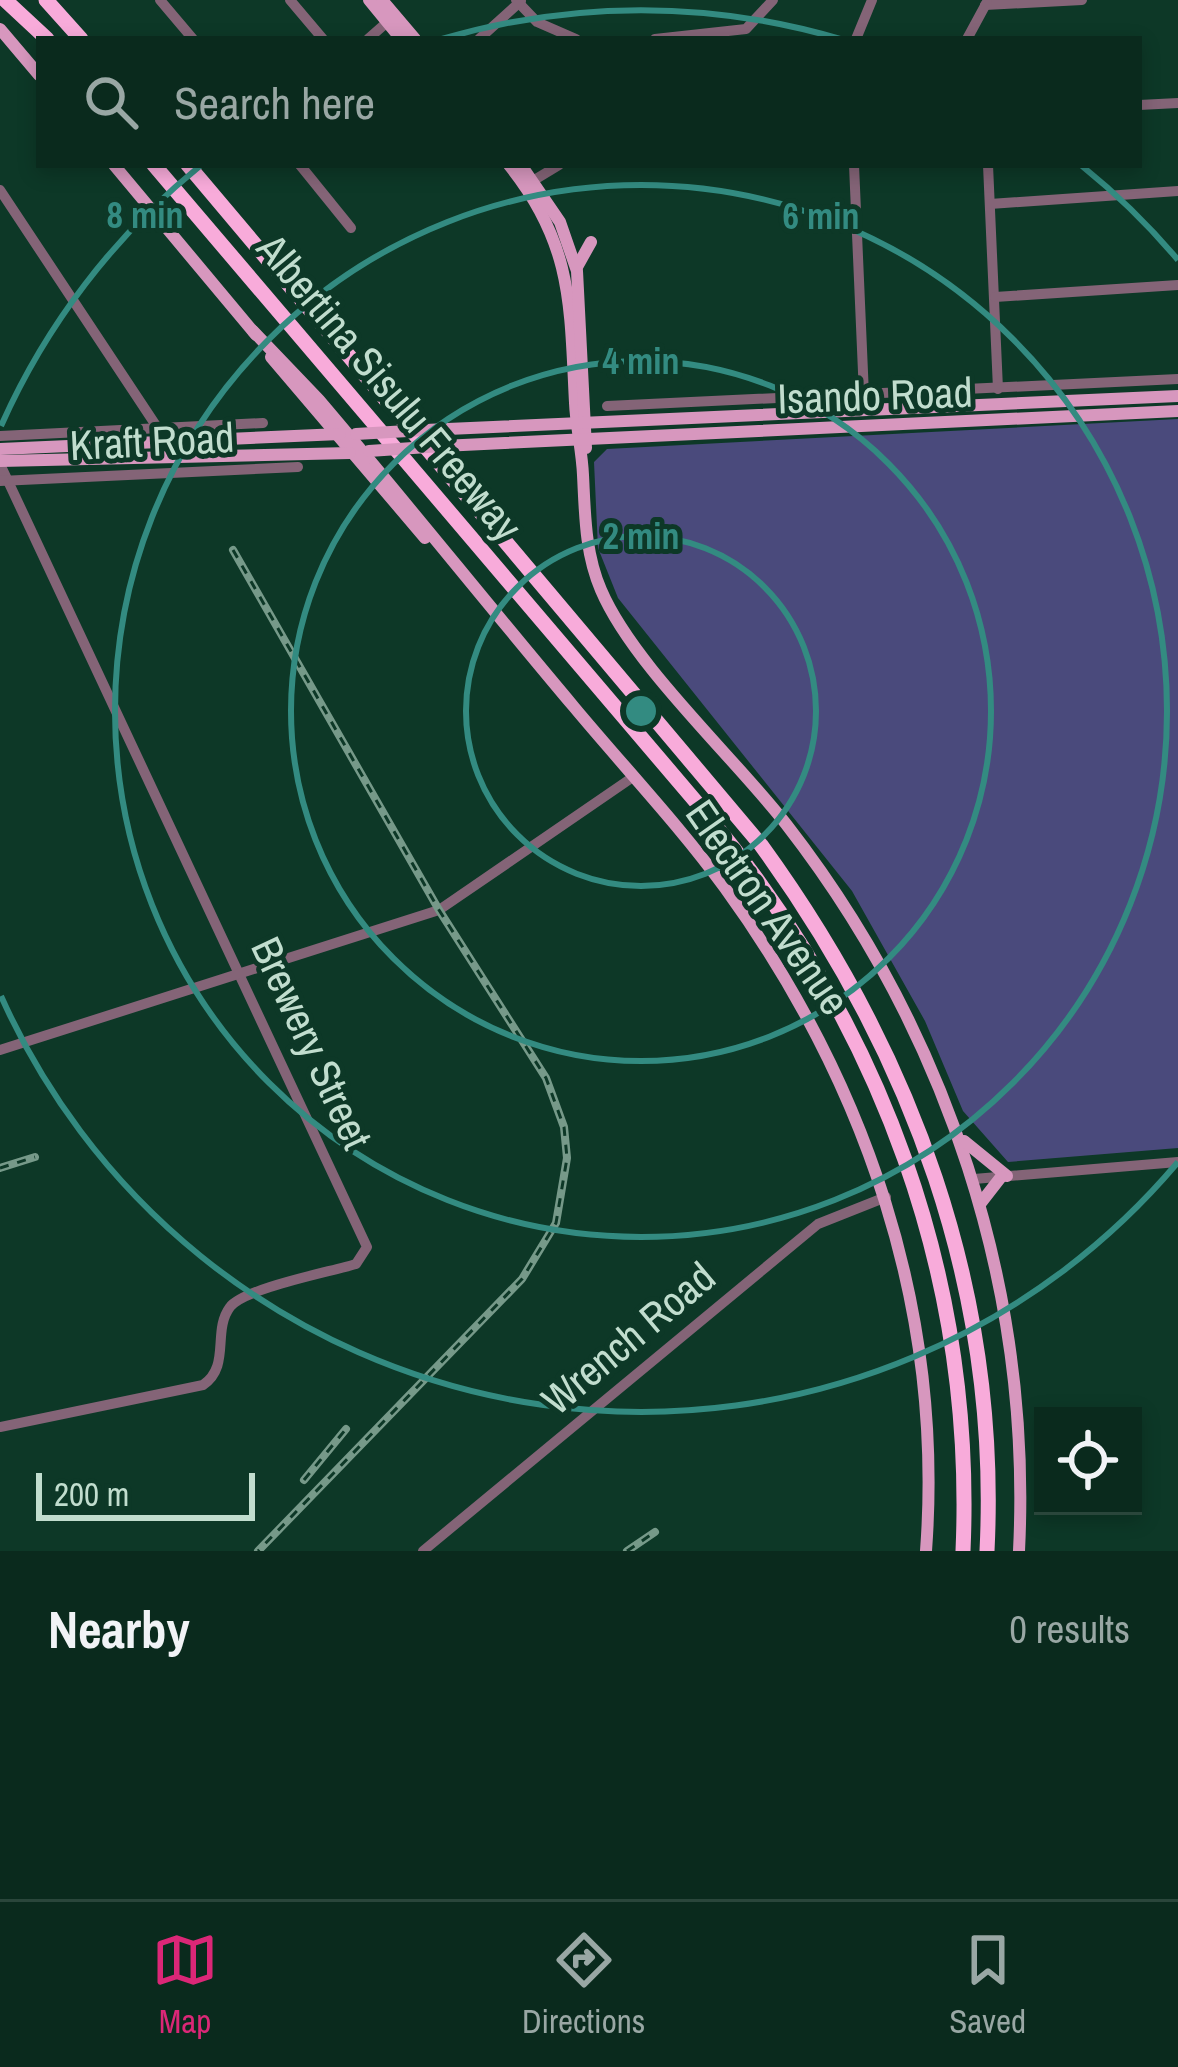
<!DOCTYPE html>
<html lang="en">
<head>
<meta charset="utf-8">
<style>
	:root { --surface:#0a2a1d; --page:#18362a; --text:#f1f3f6; --muted:#99a7a4; --line:#2a463b; --accent:#db2777 }
	body { margin:0; font-family:"Archivo Narrow",sans-serif; background:var(--page); color:var(--text) }
	.controls { position:absolute; right:36px; bottom:36px; display:grid; overflow:hidden; border-radius:0px; box-shadow:0 6px 18px #0003 }
	.controls button { width:108px; height:108px; display:grid; place-items:center; padding:0; border:0; border-bottom:3px solid var(--line); background:var(--surface); color:var(--text); font:60px sans-serif }
	.scale { position:absolute; left:36px; bottom:30px; width:219px; box-sizing:border-box; padding-left:12px; border:6px solid #c1ddce; border-top:0; font-size:33px; line-height:42px; white-space:nowrap; color:#c1ddce; -webkit-text-stroke:9px #0d3827; paint-order:stroke }
	.list { margin:0; padding:0; list-style:none }
	h2 { display:flex; justify-content:space-between; align-items:center; height:156px; margin:0; padding:0 48px; font-size:51px }
	h2 small { font-size:39px; font-weight:400; color:var(--muted) }
	.icon { flex:none; width:66px; height:66px; fill:none; stroke:currentColor; stroke-width:2; stroke-linecap:round; stroke-linejoin:round }
	.map { position:relative; flex:none; width:1178px; height:1551px; overflow:hidden }
	.search { position:absolute; background:var(--surface); box-shadow:0 6px 18px #0003; left:36px; right:36px; top:36px; height:132px; display:flex; align-items:center; gap:30px; box-sizing:border-box; padding:0 42px; border-radius:0px; color:var(--muted); font-size:45px }
	.sheet { height:348px; background:var(--surface) }
	nav { display:flex; justify-content:space-around; align-items:center; box-sizing:border-box; height:168px; border-top:3px solid var(--line); background:var(--surface); font-size:33px; color:var(--muted) }
	nav a { display:grid; justify-items:center; gap:6px }
	nav .on { color:var(--accent) }
	.map>svg:first-child { display:block }
</style>
</head>
<body>
<div class="map">
<svg width="1178" height="1551" viewBox="0 0 1178 1551">
	<rect width="100%" height="100%" fill="#0d3827"/>
	<polygon fill="#4a4a7c" points="1178,419 1178,1148 1008,1162 963,1111 925,1021 852,891 618,598 598,548 594,462 607,449"/>
	<g fill="none" stroke-linecap="round" stroke-linejoin="round">
		<g stroke="#846477" stroke-width="10">
			<polyline points="160,0 193,39"/>
			<polyline points="290,0 323,39"/>
			<polyline points="516,0 537,22 576,39"/>
			<polyline points="985,5 1082,0"/>
			<polyline points="368,39 393,17"/>
			<polyline points="479,39 521,1"/>
			<polyline points="655,39 746,29 773,0"/>
			<polyline points="856,39 872,0"/>
			<polyline points="967,39 987,2"/>
			<polyline points="1139,105 1178,103"/>
			<polyline points="300,165 351,228"/>
			<polyline points="854,165 864,395"/>
			<polyline points="988,165 998,389"/>
			<polyline points="526,185 559,165"/>
			<polyline points="0,190 157,427"/>
			<polyline points="990,204 1178,191"/>
			<polyline points="995,297 1178,285"/>
			<polyline points="607,406 1178,379"/>
			<polyline points="0,436 263,423"/>
			<path d="M0,464L367,1247L356,1264C330,1272 245,1288 230,1307C212,1331 231,1366 203,1385L0,1427"/>
			<polyline points="0,481 298,467"/>
			<polyline points="0,1050 439,910 633,777"/>
			<polyline points="974,1179 1178,1162"/>
			<polyline points="423,1551 818,1224 886,1197"/>
		</g>
		<g stroke="#d797be" stroke-width="12">
			<polyline points="369,0 401,39"/>
			<polyline points="382,0 415,39"/>
			<polyline points="0,29 39,75"/>
			<polyline points="114,165 256,335"/>
			<path d="M509,165C573,244 570,306 575,403C576,427 582,451 583,475C585,514 585,553 601,590C633,665 733,756 786,824C947,1031 1032,1289 1019,1551"/>
			<polyline points="521,165 560,222 577,271 586,448"/>
			<polyline points="577,267 591,242"/>
			<path d="M253,331L319,400C405,501 488,605 574,707C624,767 679,825 725,888C866,1082 944,1310 926,1551"/>
			<polyline points="271,357 425,538"/>
			<polyline points="425,430 1178,396"/>
			<polyline points="442,446 1178,411"/>
			<polyline points="0,449 340,434"/>
			<polyline points="0,461 350,453"/>
			<polyline points="964,1141 1007,1176"/>
			<polyline points="980,1204 1001,1177"/>
		</g>
		<g stroke="#f8abda" stroke-width="15">
			<polyline points="5,0 47,39"/>
			<polyline points="46,0 81,39"/>
			<path d="M154,165L708,816C881,1026 975,1277 963,1551"/>
			<path d="M188,165L761,845C912,1053 1000,1291 987,1551"/>
		</g>
		<defs>
			<g id="rail">
				<polyline points="233,550 439,910 546,1078 564,1127 567,1158 556,1223 522,1279 258,1551"/>
				<polyline points="0,1168 35,1157"/>
				<polyline points="304,1480 346,1429"/>
				<polyline points="627,1551 655,1532"/>
			</g>
		</defs>
		<use href="#rail" stroke="#769989" stroke-width="8"/>
		<use href="#rail" stroke="#0d3827" stroke-width="3" stroke-dasharray="9" stroke-linecap="butt"/>
		<g stroke="#d797be" stroke-width="12">
			<polyline points="356,434 425,430"/>
			<polyline points="369,451 442,446"/>
		</g>
	</g>
	<g fill="none" stroke="#338b81" stroke-width="6">
		<circle cx="641" cy="711" r="175"/>
		<circle cx="641" cy="711" r="350"/>
		<circle cx="641" cy="711" r="526"/>
		<path d="M1178 1162A701 701 0 0 1 1 996M1 426A701 701 0 0 1 200 166M442 39A701 701 0 0 1 840 39M1082 166A701 701 0 0 1 1178 260"/>
	</g>
	<g text-anchor="middle" dominant-baseline="central" stroke-width="10" stroke-linejoin="round" paint-order="stroke">
		<g font-size="42" fill="#c1ddce" stroke="#0d3827">
			<text transform="translate(390 387) rotate(50)">Albertina Sisulu Freeway</text>
			<text transform="translate(875 395) rotate(-2)">Isando Road</text>
			<text transform="translate(152 441) rotate(-3)">Kraft Road</text>
			<text transform="translate(768 907) rotate(55)">Electron Avenue</text>
			<text transform="translate(312 1043) rotate(65)">Brewery Street</text>
			<text transform="translate(628 1338) rotate(-40)">Wrench Road</text>
		</g>
	</g>
	<circle cx="641" cy="711" r="18" fill="#338b81" stroke="#0d3827" stroke-width="6"/>
	<g font-size="36" text-anchor="middle" font-weight="bold" fill="#338b81" stroke="#0d3827" stroke-width="10" stroke-linejoin="round" paint-order="stroke">
		<text x="145" y="228">8 min</text>
		<text x="821" y="229">6 min</text>
		<text x="641" y="374">4 min</text>
		<text x="641" y="549">2 min</text>
	</g>
</svg>
<div class="controls">
<button><svg class="icon" aria-label="locate" viewBox="0 0 24 24"><circle cx="12" cy="12" r="6"/><path d="M12 2v4M12 18v4M2 12h4M18 12h4"/></svg></button>
</div>
<div class="scale">200 m</div>
<div class="search"><svg class="icon" aria-label="search" viewBox="0 0 24 24"><circle cx="10" cy="10" r="6"/><path d="M15 15l6 6"/></svg>Search here</div>
</div>
<section class="sheet">
<h2>Nearby<small>0 results</small></h2>
<ul class="list">
</ul>
</section>
<nav>
<a class="on"><svg class="icon" aria-label="map" viewBox="0 0 24 24"><path d="M3 6l6-2 6 2 6-2v14l-6 2-6-2-6 2zM9 4v14M15 6v14"/></svg>Map</a>
<a><svg class="icon" aria-label="directions" viewBox="0 0 24 24"><path d="M12 3l9 9-9 9-9-9zM9 14v-3h6M13 9l2 2-2 2"/></svg>Directions</a>
<a><svg class="icon" aria-label="saved" viewBox="0 0 24 24"><path d="M7 4h10v16l-5-4-5 4z"/></svg>Saved</a>
</nav>
</body>
</html>
